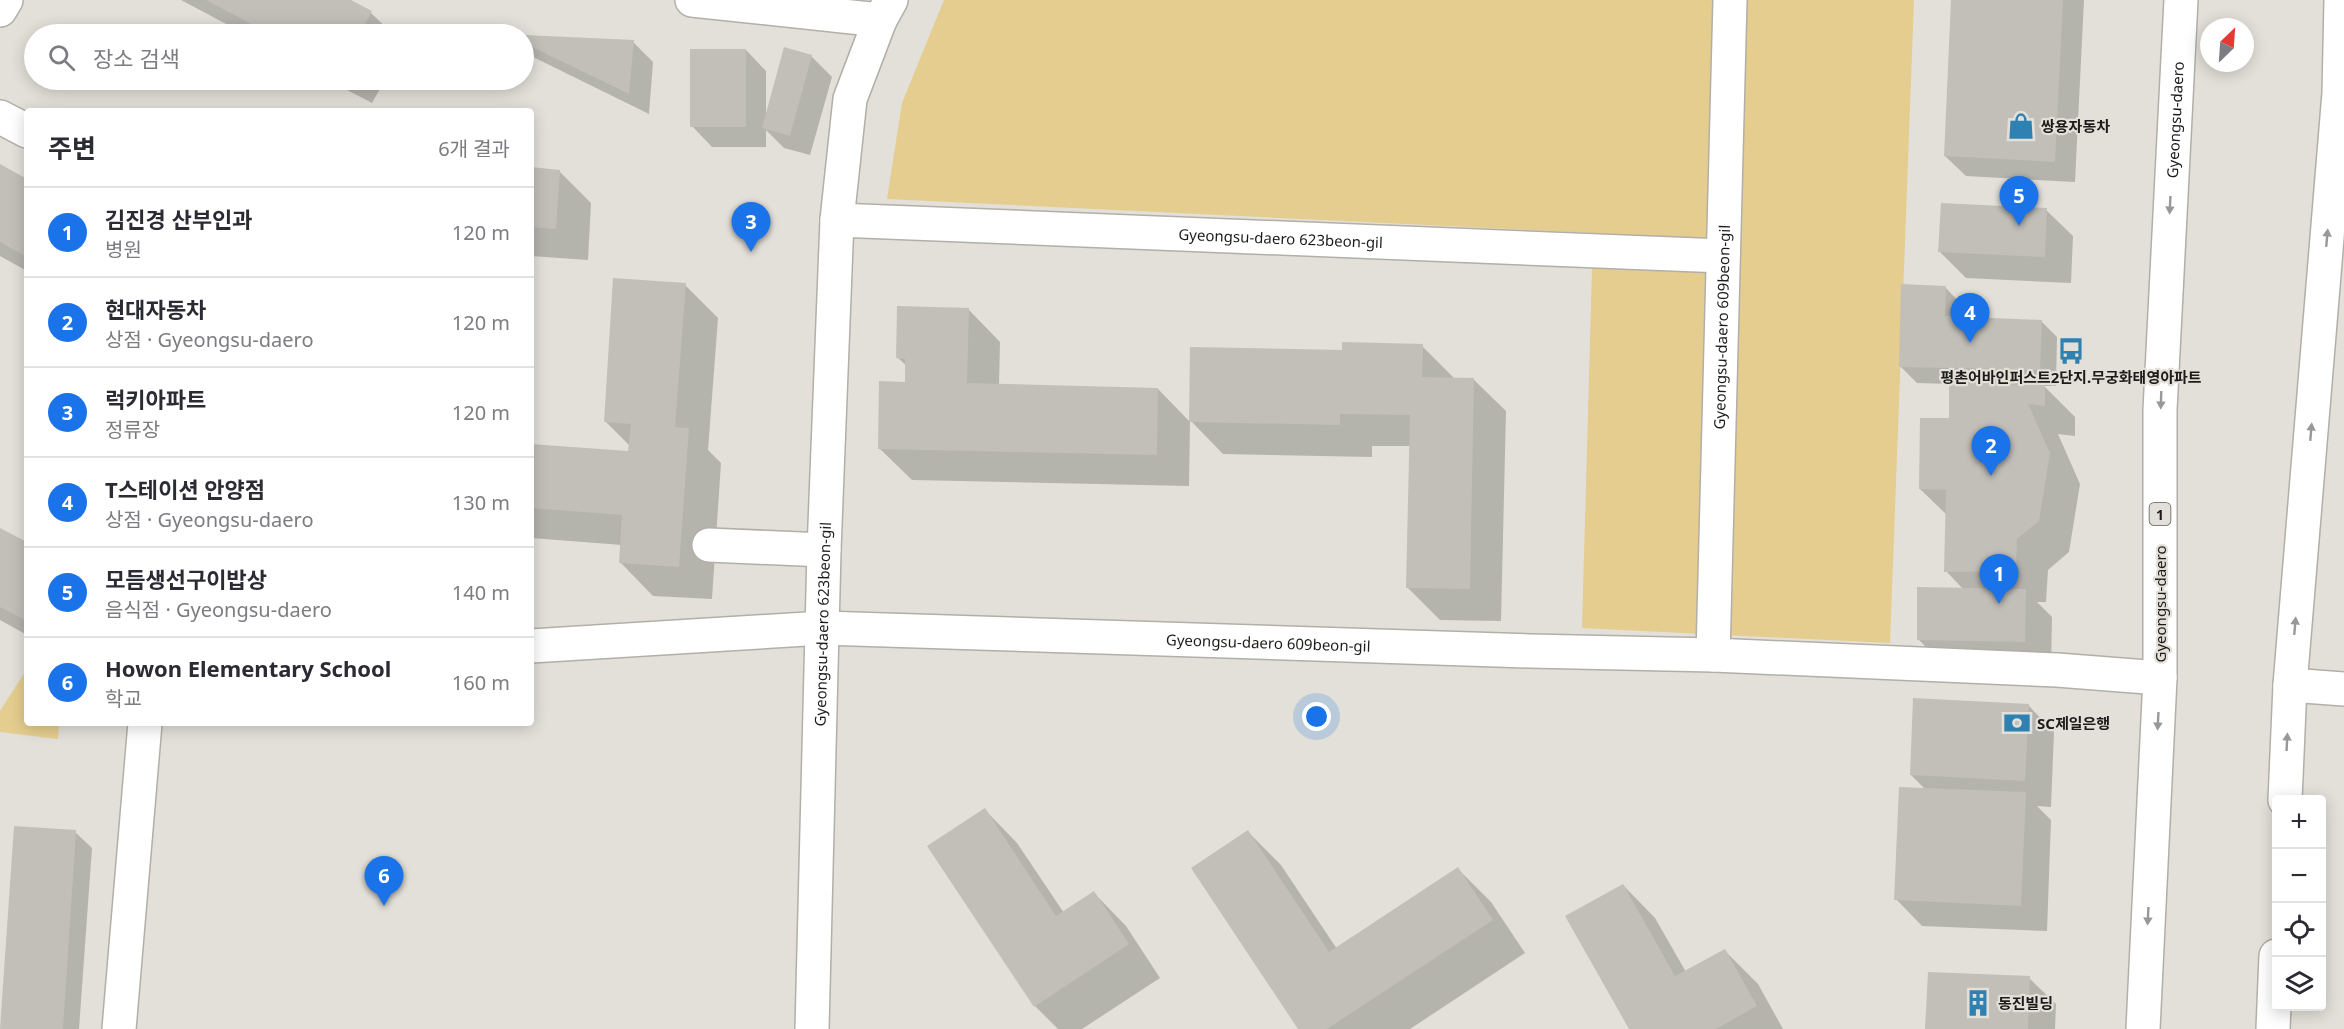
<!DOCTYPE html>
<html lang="ko">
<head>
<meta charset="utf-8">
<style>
	:root { --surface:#fff; --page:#f7f7f7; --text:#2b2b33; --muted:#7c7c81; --line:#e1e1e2; --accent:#1a73e8 }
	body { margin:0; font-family:"Noto Sans","Noto Sans KR",sans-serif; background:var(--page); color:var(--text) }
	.controls { position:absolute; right:18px; bottom:18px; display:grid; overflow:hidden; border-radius:6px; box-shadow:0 3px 15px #0003 }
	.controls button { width:54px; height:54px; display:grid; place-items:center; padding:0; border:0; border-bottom:2px solid var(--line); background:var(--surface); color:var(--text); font:30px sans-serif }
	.compass { position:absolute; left:2200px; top:18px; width:54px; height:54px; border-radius:50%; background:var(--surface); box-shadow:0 3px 15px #0003; rotate:25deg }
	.you { position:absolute; left:1317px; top:717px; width:21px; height:21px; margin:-15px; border:4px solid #fff; border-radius:50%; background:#1a73e8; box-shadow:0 0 0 9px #1a73e833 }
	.badge { display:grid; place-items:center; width:39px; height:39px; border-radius:50%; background:var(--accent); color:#fff; font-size:20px; font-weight:700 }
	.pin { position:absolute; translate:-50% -50px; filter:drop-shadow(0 2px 3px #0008) }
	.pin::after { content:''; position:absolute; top:32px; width:21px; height:18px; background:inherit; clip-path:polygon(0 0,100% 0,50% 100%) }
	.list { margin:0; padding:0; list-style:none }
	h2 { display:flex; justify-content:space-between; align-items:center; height:78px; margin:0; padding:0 24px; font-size:26px }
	h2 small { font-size:20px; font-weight:400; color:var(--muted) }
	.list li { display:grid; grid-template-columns:39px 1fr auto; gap:18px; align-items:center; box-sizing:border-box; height:90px; padding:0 24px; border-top:2px solid var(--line) }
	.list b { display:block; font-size:22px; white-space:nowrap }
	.list p { margin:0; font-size:20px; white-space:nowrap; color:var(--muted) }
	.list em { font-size:20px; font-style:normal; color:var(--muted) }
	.icon { flex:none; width:33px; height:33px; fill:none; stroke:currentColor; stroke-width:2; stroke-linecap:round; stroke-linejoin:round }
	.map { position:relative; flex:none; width:2344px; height:1029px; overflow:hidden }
	.search { position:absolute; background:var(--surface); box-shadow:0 3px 15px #0003; left:24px; top:24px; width:510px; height:66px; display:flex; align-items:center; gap:15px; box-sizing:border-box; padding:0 21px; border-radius:33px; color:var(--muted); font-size:22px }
	.panel { position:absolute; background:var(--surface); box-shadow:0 3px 15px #0003; left:24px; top:108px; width:510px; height:618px; border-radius:6px }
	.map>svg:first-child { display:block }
</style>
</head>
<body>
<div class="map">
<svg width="2344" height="1029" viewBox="0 0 2344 1029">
	<rect width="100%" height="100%" fill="#e2e0d8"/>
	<g fill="#e4cd8f">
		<polygon points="944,0 1914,0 1890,643 1582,628 1593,233 887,199 902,103"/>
		<polygon points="27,669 27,723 59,723 58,739 0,732 0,711"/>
	</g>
	<g fill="#0003">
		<polygon points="181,0 348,0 371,13 393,34 245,34"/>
		<polygon points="1953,0 2084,0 2075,182 1966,176 1945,156"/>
		<polygon points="524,37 633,42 653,62 649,114 527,54 524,51"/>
		<polygon points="746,50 766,71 766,113 811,56 832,77 810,155 784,148 766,130 766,147 712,147 692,126"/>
		<polygon points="328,80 385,80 372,103"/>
		<polygon points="0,166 27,180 27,271 0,256"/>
		<polygon points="531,169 559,171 591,203 588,260 531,256"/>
		<polygon points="2046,210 2073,236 2071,283 1966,278 1940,252"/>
		<polygon points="685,285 718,318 708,450 721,463 712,599 653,596 621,563 622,545 531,538 531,446 630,453 630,446 605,421"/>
		<polygon points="1945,287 1961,304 1961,318 2041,321 2057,337 2056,386 2044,386 2075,417 2075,436 2058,434 2080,484 2069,552 2048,570 2046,602 2037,602 2052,617 2051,668 1945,666 1918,639 1963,589 1946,571 1947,515 1920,489 1950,420 1951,384 1917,383 1900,366"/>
		<polygon points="968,309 1000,342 999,385 1158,389 1190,422 1189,486 912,480 879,448 906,383 907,366 898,358"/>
		<polygon points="1422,346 1455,379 1473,379 1506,411 1501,621 1440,620 1408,588 1410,446 1372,446 1372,457 1223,454 1191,421 1343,351"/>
		<polygon points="0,529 27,544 27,635 0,620"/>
		<polygon points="2028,705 2054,732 2051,807 2037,806 2051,820 2047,931 1922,926 1896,899 1925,789 1911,775"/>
		<polygon points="985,810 1017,843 1064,913 1094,893 1126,926 1160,978 1082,1029 1058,1029 1035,1006"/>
		<polygon points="75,832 92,848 79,1029 1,1029"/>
		<polygon points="1248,832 1281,865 1337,949 1458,869 1491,902 1525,953 1410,1029 1300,1029"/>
		<polygon points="1623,885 1655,918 1686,972 1725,951 1758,984 1783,1029 1631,1029"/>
		<polygon points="2029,978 2056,1004 2055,1029 1927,1029"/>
	</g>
	<g fill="#c2bfb8">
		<polygon points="206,0 351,0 372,11 360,34 270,34"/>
		<polygon points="1951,0 2063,0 2055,162 1944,156"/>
		<polygon points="524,35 634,40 629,94 524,43"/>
		<polygon points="784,47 812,55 790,136 762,128"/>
		<rect x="690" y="49" width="56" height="78"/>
		<polygon points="0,164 27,179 27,257 0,242"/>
		<polygon points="531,167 560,170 556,229 531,227"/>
		<polygon points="1941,203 2047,208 2045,257 1938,252"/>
		<polygon points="613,278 686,283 675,427 689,428 679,567 619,563 622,515 531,508 531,444 628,451 631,424 604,422"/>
		<polygon points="1901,284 1946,286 1945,316 2042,320 2040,370 1899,367"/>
		<polygon points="897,306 969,308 967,383 1158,388 1157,455 878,449 879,381 905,382 905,359 896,358"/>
		<polygon points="1342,342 1423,344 1422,377 1474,378 1470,589 1406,588 1410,415 1340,414 1340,425 1189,422 1190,347 1342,350"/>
		<polygon points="1949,383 2045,385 2045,406 2028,404 2050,453 2039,521 2017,539 2016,571 1944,572 1946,490 1919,489 1920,418 1949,418"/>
		<polygon points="0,528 27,542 27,621 0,607"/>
		<polygon points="1917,587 2026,589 2025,642 1917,640"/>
		<polygon points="1913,698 2029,704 2025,781 1910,775"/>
		<polygon points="1899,787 2026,792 2021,906 1894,900"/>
		<polygon points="985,808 1056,916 1094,891 1129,944 1034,1007 927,846"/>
		<polygon points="14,826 76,830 63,1029 0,1029"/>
		<polygon points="1248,830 1329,952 1458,867 1493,920 1327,1029 1298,1029 1191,868"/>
		<polygon points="1623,884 1675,976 1725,949 1757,1006 1716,1029 1629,1029 1565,916"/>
		<polygon points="1928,972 2030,976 2028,1029 1925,1029"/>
	</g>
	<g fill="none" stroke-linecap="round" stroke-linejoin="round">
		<defs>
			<g id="minor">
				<polyline points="692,0 880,20"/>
				<polyline points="0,10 6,0"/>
				<polyline points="0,117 27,131"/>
				<path id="s1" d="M837,220L1723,256"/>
				<polyline points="709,545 824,550"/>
				<path id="s2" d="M531,646L823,628L1530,651L1713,655L2057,670L2160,678"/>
				<path id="s3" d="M1713,655L1730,0"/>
				<polyline points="2290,685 2344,689"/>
				<polyline points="119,1029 145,723"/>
				<path id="s4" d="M812,1029L824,550L837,220L850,99L880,20L891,0"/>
			</g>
			<g id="major">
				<polyline points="2285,800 2290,685 2339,93 2341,0"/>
				<path id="s5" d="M2143,1029L2160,678V410L2181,0"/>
				<polyline points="2273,1029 2276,956"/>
			</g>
		</defs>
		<use href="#minor" stroke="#b2afa8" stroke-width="36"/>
		<use href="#major" stroke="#b2afa8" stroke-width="36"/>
		<use href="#minor" stroke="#fff" stroke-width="33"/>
		<use href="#major" stroke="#fff" stroke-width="33"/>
	</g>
	<defs><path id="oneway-solid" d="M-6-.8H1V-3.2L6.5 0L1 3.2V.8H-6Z" transform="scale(1.5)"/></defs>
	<g fill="#999898">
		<use href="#oneway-solid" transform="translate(2170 205) rotate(93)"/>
		<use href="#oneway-solid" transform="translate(2327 238) rotate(-85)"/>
		<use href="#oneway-solid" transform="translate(2161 400) rotate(92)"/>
		<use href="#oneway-solid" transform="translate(2311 432) rotate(-85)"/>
		<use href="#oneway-solid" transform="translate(2295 626) rotate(-85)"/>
		<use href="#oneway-solid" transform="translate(2158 721) rotate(93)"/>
		<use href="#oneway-solid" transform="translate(2287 742) rotate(-87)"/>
		<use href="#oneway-solid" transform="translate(2148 916) rotate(93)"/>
	</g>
	<defs>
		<symbol id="shop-bare" viewBox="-9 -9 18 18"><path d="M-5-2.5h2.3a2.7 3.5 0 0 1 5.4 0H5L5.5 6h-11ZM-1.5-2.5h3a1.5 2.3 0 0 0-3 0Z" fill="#2f81b2" stroke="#e2e0d8" stroke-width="2.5" paint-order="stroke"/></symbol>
		<symbol id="bus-bare" viewBox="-9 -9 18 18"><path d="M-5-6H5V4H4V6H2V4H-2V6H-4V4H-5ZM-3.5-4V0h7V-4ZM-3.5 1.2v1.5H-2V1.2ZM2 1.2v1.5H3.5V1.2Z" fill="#2f81b2" stroke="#e2e0d8" stroke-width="2.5" paint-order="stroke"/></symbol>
		<symbol id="bank-bare" viewBox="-9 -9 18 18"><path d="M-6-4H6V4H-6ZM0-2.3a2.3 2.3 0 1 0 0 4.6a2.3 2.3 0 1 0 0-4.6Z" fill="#2f81b2" stroke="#e2e0d8" stroke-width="2.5" paint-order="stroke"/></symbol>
		<symbol id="building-bare" viewBox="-9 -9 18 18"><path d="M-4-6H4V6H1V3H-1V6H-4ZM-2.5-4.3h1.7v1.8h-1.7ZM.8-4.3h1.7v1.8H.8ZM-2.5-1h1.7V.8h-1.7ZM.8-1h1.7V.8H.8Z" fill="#2f81b2" stroke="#e2e0d8" stroke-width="2.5" paint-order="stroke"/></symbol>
	</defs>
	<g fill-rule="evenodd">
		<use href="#shop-bare" x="2002" y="107" width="38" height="38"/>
		<use href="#bus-bare" x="2052" y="332" width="38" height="38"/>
		<use href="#bank-bare" x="1998" y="704" width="38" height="38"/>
		<use href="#building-bare" x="1959" y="984" width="38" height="38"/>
	</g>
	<g text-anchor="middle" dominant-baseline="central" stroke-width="4.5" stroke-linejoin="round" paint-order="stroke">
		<rect fill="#e2e0d8" stroke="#575652" stroke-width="1.5" x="2149.5" y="503" width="21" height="22" rx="4.5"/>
		<g font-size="14" font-weight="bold" fill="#1c1b19">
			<text x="2160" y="514">1</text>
		</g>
		<g font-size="15" fill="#1c1b19" stroke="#e2e0d8">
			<text stroke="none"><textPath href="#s5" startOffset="910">Gyeongsu-daero</textPath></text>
			<text stroke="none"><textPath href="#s1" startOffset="444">Gyeongsu-daero 623beon-gil</textPath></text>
			<text stroke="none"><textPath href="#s3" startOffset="328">Gyeongsu-daero 609beon-gil</textPath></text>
			<text transform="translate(2160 604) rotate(-90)">Gyeongsu-daero</text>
			<text stroke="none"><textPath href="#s4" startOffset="405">Gyeongsu-daero 623beon-gil</textPath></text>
			<text stroke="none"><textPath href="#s2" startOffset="738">Gyeongsu-daero 609beon-gil</textPath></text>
		</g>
		<g font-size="15" font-weight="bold" fill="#1c1b19" stroke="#e2e0d8" text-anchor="start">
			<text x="2041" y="126">쌍용자동차</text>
			<text x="2071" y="377" text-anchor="middle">평촌어바인퍼스트2단지.무궁화태영아파트</text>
			<text x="2037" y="723">SC제일은행</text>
			<text x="1998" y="1003">동진빌딩</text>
		</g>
	</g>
</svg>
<div class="controls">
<button>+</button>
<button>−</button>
<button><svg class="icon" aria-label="locate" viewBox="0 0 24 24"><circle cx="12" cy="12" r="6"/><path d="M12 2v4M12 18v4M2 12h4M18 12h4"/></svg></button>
<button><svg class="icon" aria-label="layers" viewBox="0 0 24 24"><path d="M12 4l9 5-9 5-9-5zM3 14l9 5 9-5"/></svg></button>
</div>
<svg class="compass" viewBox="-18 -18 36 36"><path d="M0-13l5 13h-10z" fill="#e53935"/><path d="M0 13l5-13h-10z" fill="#7c7c81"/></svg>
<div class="you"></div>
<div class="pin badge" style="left:1999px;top:604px">1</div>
<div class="pin badge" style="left:1991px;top:476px">2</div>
<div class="pin badge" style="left:751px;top:252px">3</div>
<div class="pin badge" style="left:1970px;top:343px">4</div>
<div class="pin badge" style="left:2019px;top:226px">5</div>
<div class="pin badge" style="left:384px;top:906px">6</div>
<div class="search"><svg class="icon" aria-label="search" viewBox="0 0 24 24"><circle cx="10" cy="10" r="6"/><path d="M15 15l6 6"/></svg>장소 검색</div>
<section class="panel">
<h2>주변<small>6개 결과</small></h2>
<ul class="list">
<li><span class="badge">1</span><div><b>김진경 산부인과</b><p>병원</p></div><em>120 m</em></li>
<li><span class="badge">2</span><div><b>현대자동차</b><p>상점 · Gyeongsu-daero</p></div><em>120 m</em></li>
<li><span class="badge">3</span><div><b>럭키아파트</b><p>정류장</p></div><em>120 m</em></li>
<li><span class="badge">4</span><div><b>T스테이션 안양점</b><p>상점 · Gyeongsu-daero</p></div><em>130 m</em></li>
<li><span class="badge">5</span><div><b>모듬생선구이밥상</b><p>음식점 · Gyeongsu-daero</p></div><em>140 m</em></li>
<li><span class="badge">6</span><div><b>Howon Elementary School</b><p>학교</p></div><em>160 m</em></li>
</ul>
</section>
</div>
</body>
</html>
